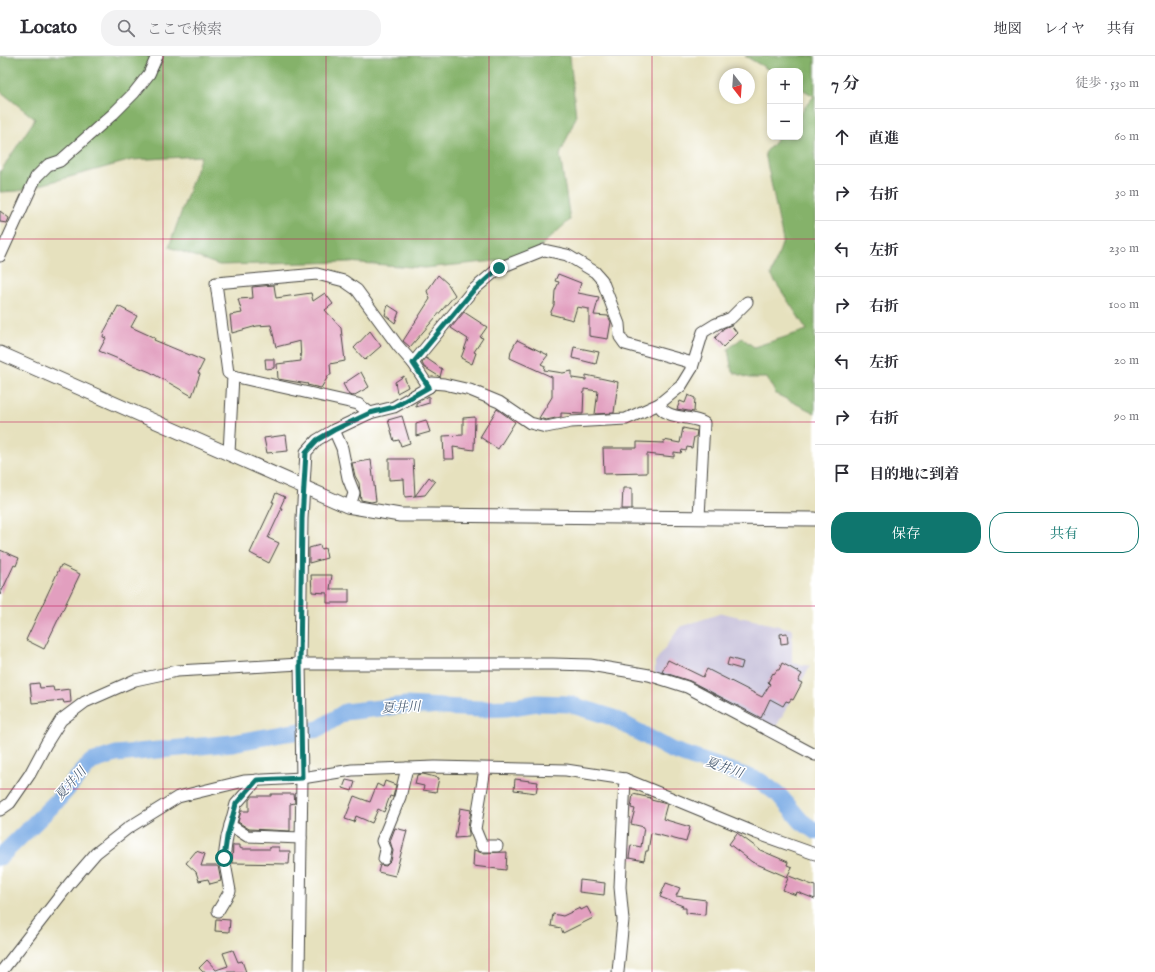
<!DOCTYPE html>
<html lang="ja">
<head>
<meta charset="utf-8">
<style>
	:root { --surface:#fff; --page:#f2f2f3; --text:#2b2b33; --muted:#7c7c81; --line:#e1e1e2; --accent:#0f766e }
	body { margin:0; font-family:"IM FELL English","Noto Serif JP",serif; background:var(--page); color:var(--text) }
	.controls { position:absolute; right:12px; top:12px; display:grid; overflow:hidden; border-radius:8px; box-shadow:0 2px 6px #0003 }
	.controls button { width:36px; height:36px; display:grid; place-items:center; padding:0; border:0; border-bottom:1px solid var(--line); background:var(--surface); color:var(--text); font:20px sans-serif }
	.compass { position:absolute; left:719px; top:12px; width:36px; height:36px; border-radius:50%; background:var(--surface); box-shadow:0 2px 6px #0003; rotate:163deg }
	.stop { position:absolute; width:12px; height:12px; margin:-9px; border:3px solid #0f766e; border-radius:50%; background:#fff }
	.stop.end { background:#0f766e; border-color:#fff; box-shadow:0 1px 4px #0008 }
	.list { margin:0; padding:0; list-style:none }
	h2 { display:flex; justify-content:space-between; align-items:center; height:52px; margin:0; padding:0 16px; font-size:17px }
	h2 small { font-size:13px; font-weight:400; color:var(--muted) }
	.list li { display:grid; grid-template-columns:26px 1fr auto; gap:12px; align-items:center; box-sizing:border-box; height:56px; padding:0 16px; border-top:1px solid var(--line) }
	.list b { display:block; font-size:15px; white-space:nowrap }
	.list em { font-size:13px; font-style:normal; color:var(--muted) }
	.actions { display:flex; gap:8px; padding:12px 16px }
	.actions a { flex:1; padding:9px 0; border:1px solid var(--accent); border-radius:16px; text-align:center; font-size:14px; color:var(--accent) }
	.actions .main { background:var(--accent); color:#fff }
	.icon { flex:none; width:22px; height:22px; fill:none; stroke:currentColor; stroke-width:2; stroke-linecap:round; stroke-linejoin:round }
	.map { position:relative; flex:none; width:815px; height:916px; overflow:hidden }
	header { display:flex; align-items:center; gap:24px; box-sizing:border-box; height:56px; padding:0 20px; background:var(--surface); border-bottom:1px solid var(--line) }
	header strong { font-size:19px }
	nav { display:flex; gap:22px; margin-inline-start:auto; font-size:14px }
	.search { width:280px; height:36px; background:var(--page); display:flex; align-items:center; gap:10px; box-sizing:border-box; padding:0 14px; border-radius:16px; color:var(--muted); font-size:15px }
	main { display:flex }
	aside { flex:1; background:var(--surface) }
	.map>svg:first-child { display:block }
</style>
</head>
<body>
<header>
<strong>Locato</strong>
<div class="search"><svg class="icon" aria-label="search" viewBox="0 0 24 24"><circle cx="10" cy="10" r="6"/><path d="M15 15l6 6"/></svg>ここで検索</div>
<nav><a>地図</a><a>レイヤ</a><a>共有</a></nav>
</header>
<main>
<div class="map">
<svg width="815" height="916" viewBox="0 0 815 916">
	<rect width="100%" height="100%" fill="#fff"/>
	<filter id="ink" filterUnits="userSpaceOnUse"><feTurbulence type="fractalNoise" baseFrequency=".025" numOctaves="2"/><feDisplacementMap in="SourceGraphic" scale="8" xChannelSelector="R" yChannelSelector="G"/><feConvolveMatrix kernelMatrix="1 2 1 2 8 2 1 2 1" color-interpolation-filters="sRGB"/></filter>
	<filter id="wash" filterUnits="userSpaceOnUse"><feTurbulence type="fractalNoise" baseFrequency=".012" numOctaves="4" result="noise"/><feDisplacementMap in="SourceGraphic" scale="16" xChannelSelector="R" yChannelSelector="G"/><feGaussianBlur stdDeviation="0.9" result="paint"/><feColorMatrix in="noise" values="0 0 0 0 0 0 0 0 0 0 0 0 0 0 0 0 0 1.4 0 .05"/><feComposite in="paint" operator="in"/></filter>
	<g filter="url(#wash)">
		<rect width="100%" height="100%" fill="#e6e1be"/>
		<polygon fill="#c6c0da" points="722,557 792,573 792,607 810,610 776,671 655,620 655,606 680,571"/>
		<g fill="#85b26a" stroke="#586e4a">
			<polygon points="0,0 570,0 576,61 560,99 570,164 527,202 424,212 348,206 219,209 169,191 201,100 132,104 18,135 0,136 0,116 35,63 0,35"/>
			<polygon points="745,0 815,0 815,357 776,338 767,322 749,322 732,316 728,293 742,282 754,291 807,274 771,219 783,185 765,97 779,81 800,81 800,57 814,40 800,32 800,15 771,15"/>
		</g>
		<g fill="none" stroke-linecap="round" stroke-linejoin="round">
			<polyline stroke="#7aabe5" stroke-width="17" points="0,801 57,745 91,706 116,698 233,687 287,677 319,673 345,656 406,649 480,653 506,652 537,647 569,648 611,661 671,694 760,725 779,739 801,765 815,775"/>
		</g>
		<g id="blocks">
			<g fill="#e29fbf">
				<polygon points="0,155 9,162 7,167 0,166"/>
				<polygon points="558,218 581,227 578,237 599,241 594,259 608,260 611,266 608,283 589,280 589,253 577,251 573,264 550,258 554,249 555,235 559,226 555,225"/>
				<polygon points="438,219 448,228 455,239 410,291 403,285 430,243 427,235"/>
				<polygon points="274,229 276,242 311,237 313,245 325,237 333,248 325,254 341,272 345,305 330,308 331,319 329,319 321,332 307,329 308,328 278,323 277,308 301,305 300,285 276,291 271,269 257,270 232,277 230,259 242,257 238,243 253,242 252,231"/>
				<polygon points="388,249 399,256 395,267 385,259"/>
				<polygon points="118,250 137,260 131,271 155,282 154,284 204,305 198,317 200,318 192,340 150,316 99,295 106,282 103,281 104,276"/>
				<polygon points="464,256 487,271 480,281 483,282 474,296 476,297 472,308 461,302 468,283 451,272"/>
				<polygon points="731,269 737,277 723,291 715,282 724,272"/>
				<polygon points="370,275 381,290 365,304 354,292"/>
				<polygon points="517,284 548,299 541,308 545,310 544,314 563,317 572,315 572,322 586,324 586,319 618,326 614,357 595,358 598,335 584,333 583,358 561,357 561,361 546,364 539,362 552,341 552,321 510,302 511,295"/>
				<polygon points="574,291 599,296 596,308 572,302"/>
				<polygon points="426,302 442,313 440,321 424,311 422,307"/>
				<polygon points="265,303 274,303 274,312 266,313"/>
				<polygon points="361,316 369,331 353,340 349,339 343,328"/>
				<polygon points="404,320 408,331 397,337 395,326"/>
				<polygon points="688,339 695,342 694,356 677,353 680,345 685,347"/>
				<polygon points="429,340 429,347 416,351 416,347"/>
				<polygon points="497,353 515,366 498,393 480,381"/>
				<polygon points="402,360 410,387 401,390 399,384 394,385 388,364"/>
				<polygon points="475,361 474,394 453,391 454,403 444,403 443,380 463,379 463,362"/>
				<polygon points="426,364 430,376 416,380 416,367"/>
				<polygon points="683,372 697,375 696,381 694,381 692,392 687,391 686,395 682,394 681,397 674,396 674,401 647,398 647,417 604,418 603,392 637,392 637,386 664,387 664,384 680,387"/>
				<polygon points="286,379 288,395 267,397 264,382"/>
				<polygon points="389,403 413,403 415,440 405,441 404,423 389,424"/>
				<polygon points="371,404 376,445 371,446 361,444 359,427 355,420 352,407"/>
				<polygon points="429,421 435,426 425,439 415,440"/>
				<polygon points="623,432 632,432 632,453 622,453"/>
				<polygon points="276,437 285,441 280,452 282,452 268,482 279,487 269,507 250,497 274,446 272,446"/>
				<polygon points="320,489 321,493 325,492 327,502 309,507 309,492"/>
				<polygon points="0,494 19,502 16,510 14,509 0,539"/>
				<polygon points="61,509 80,518 44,593 26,584"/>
				<polygon points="311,519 332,519 330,533 349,533 349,547 327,547 327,537 312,536"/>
				<polygon points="787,577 788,587 781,588 780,578"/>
				<polygon points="729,602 743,606 741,613 727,609"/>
				<polygon points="668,604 703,621 707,613 762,641 770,628 768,626 773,617 774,618 777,614 779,614 782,607 802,618 798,625 802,627 793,644 791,643 789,646 786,645 783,650 770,643 761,662 690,625 662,616"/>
				<polygon points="39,627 40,632 53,631 54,635 70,633 71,646 64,647 63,644 32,647 30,628"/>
				<polygon points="423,718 439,722 436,736 423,734 424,730 415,728 417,719"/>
				<polygon points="515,723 538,726 536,737 514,734"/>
				<polygon points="346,724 355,726 352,735 343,732"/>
				<polygon points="385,725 396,729 393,741 390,740 384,756 378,753 372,767 356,760 354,766 345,763 354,740 370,746 377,728 383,731"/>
				<polygon points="271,738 294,738 295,747 290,748 290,775 249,773 238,766 241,755 249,755 249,744 252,740 271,740"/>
				<polygon points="633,738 651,742 651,744 667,748 663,763 690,771 686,786 651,777 648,795 646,795 644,805 629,802 631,789 641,791 644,771 631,768 635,753 631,752"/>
				<polygon points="460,752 471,754 468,772 469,777 469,781 455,782"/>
				<polygon points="395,772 407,775 395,820 378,816 380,809 386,810 391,805 393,795 390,785"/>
				<polygon points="737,777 760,794 788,806 787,809 792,811 787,821 752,806 729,788"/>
				<polygon points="233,789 240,789 240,792 242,793 270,793 270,791 279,791 279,795 290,795 289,808 232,807"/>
				<polygon points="474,794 482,797 507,796 506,814 473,810"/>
				<polygon points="196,795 205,798 201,810 218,810 221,825 210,828 208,823 199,825 196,816 186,807"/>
				<polygon points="789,820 815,830 815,843 797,836 796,839 783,834"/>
				<polygon points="580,824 605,827 604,839 579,836"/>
				<polygon points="666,827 680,832 676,840 706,844 705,859 686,857 686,852 682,852 683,850 660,841"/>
				<polygon points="587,851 593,862 563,877 561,872 551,870 553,858 563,860 580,852 581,854"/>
				<polygon points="216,863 230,864 229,876 215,875"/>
				<polygon points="233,894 238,906 242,905 246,916 203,916 199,912 207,904 216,914 228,910 223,897"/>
			</g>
		</g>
	</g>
	<g filter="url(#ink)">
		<use href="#blocks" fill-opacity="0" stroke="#474641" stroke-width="1"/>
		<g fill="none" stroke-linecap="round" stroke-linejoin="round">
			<defs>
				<g id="minor">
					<polyline points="0,200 36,121 48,109 60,105 113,58 134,37 149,18 157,0"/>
					<polyline points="692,312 703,276 716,268 731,262 747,246"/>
					<polyline points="233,320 358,348 370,357"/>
					<path d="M659,348C663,363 692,360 704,367L699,461"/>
					<polyline points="334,374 342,392 348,422 354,437 350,450"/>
					<polyline points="229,397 233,320 228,317 216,227 317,218 344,225 357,234 398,290 413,307 429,331"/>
					<polyline points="485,713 475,773 482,790 497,790"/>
					<polyline points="0,754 10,747 30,718 46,688 61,664 85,646 135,624 177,615 300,608 553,608 590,609 632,616 649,619 687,631 815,699"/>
					<polyline points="230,769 247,780 301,782"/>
					<polyline points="384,803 386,794 382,785 400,741 407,712"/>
					<polyline points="218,855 230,835 224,802 227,781 236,748 257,724"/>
					<polyline points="1,916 70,827 96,797 128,772 178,741 244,725 302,722 352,714 435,711 566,714 625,723 756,777 815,798"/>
					<polyline points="299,916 302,722 300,608 302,463 306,396 317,384 334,374 370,357 394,351 429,331 432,327 444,328 470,334 499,346 530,367 546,371 571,366 626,363 659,348 681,330 692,312 689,306 625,288 620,281 619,268 602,224 595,216 567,199 544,194 499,212 472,235 413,307"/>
					<polyline points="618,916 623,864 620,831 625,723"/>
				</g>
				<polyline id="tertiary" points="0,297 347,450 400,459 429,459 815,463"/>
			</defs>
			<use href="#minor" stroke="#474641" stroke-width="13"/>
			<use href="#tertiary" stroke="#474641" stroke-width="15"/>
			<use href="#minor" stroke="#fff" stroke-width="11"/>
			<use href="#tertiary" stroke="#fff" stroke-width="13"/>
		</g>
	</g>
	<g fill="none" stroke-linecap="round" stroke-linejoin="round" filter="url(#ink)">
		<polyline stroke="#0f766e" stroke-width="5" points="224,802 227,781 236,748 257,724 302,722 300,608 302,463 306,396 317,384 334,374 370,357 394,351 429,331 413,307 472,236 499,212"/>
	</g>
	<path fill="none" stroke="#c2185b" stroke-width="1" stroke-opacity="0.55" d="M163,0V916M326,0V916M489,0V916M652,0V916M0,183H815M0,366H815M0,550H815M0,733H815"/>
	<g text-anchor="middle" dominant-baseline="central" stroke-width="3" stroke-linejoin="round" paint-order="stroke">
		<g font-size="13" font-style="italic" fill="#4b5e75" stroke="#fff">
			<text transform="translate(401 652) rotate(-3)">夏井川</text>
			<text transform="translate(724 712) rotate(19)">夏井川</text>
			<text transform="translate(71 728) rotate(-48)">夏井川</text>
		</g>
	</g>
</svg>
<div class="controls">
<button>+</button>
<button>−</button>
</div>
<svg class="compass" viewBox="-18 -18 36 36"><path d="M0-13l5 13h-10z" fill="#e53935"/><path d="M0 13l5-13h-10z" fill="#7c7c81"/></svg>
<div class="stop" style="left:224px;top:802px"></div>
<div class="stop end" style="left:499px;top:212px"></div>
</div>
<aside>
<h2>7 分<small>徒歩 · 530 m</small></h2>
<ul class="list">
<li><svg class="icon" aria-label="ahead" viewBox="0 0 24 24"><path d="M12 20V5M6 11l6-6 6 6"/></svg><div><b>直進</b></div><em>60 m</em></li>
<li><svg class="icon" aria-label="right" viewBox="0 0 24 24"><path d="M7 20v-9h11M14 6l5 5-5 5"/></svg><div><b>右折</b></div><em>30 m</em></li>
<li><svg class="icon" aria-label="left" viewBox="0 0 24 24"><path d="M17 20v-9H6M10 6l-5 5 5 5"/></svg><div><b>左折</b></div><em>230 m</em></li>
<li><svg class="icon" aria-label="right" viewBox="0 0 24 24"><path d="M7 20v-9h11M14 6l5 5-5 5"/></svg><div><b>右折</b></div><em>100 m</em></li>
<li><svg class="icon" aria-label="left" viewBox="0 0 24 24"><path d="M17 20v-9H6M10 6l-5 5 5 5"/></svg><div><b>左折</b></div><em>20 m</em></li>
<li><svg class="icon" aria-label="right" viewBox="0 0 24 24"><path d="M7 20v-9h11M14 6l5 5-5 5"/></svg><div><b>右折</b></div><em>90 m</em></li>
<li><svg class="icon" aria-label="arrive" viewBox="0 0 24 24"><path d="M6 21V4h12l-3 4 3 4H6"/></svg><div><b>目的地に到着</b></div></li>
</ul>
<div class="actions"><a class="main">保存</a><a>共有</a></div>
</aside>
</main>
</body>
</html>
